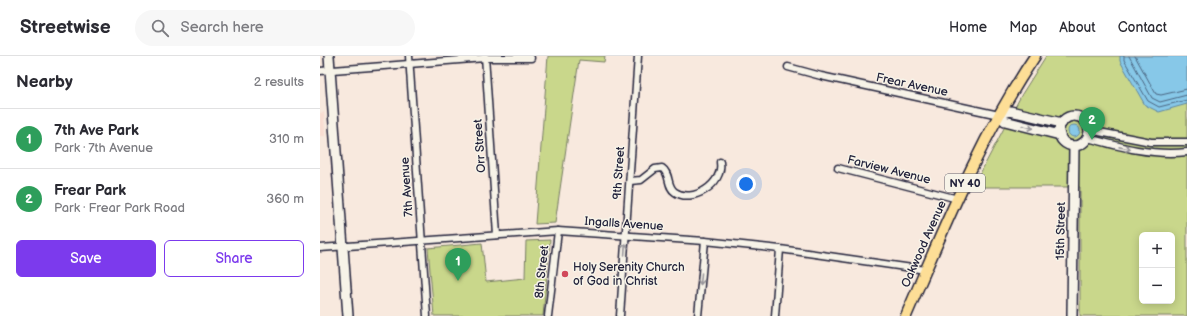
<!DOCTYPE html>
<html lang="en">
<head>
<meta charset="utf-8">
<style>
	:root { --surface:#fff; --page:#f7f7f7; --text:#2b2b33; --muted:#7c7c81; --line:#e1e1e2; --accent:#7c3aed }
	body { margin:0; font-family:"Balsamiq Sans",sans-serif; background:var(--page); color:var(--text) }
	.controls { position:absolute; right:12px; bottom:12px; display:grid; overflow:hidden; border-radius:6px; box-shadow:0 2px 10px #0003 }
	.controls button { width:36px; height:36px; display:grid; place-items:center; padding:0; border:0; border-bottom:1px solid var(--line); background:var(--surface); color:var(--text); font:20px sans-serif }
	.you { position:absolute; left:426px; top:128px; width:14px; height:14px; margin:-10px; border:3px solid #fff; border-radius:50%; background:#1a73e8; box-shadow:0 0 0 6px #1a73e833 }
	.badge { display:grid; place-items:center; width:26px; height:26px; border-radius:50%; background:var(--accent); color:#fff; font-size:13px; font-weight:700 }
	.pin { position:absolute; translate:-50% -33px; filter:drop-shadow(0 1px 2px #0008) }
	.pin::after { content:''; position:absolute; top:21px; width:14px; height:12px; background:inherit; clip-path:polygon(0 0,100% 0,50% 100%) }
	.list { margin:0; padding:0; list-style:none }
	h2 { display:flex; justify-content:space-between; align-items:center; height:52px; margin:0; padding:0 16px; font-size:17px }
	h2 small { font-size:13px; font-weight:400; color:var(--muted) }
	.list li { display:grid; grid-template-columns:26px 1fr auto; gap:12px; align-items:center; box-sizing:border-box; height:60px; padding:0 16px; border-top:1px solid var(--line) }
	.list b { display:block; font-size:15px; white-space:nowrap }
	.list p { margin:0; font-size:13px; white-space:nowrap; color:var(--muted) }
	.list em { font-size:13px; font-style:normal; color:var(--muted) }
	.actions { display:flex; gap:8px; padding:12px 16px }
	.actions a { flex:1; padding:9px 0; border:1px solid var(--accent); border-radius:6px; text-align:center; font-size:14px; color:var(--accent) }
	.actions .main { background:var(--accent); color:#fff }
	.icon { flex:none; width:22px; height:22px; fill:none; stroke:currentColor; stroke-width:2; stroke-linecap:round; stroke-linejoin:round }
	.map { position:relative; flex:none; width:867px; height:260px; overflow:hidden }
	header { display:flex; align-items:center; gap:24px; box-sizing:border-box; height:56px; padding:0 20px; background:var(--surface); border-bottom:1px solid var(--line) }
	header strong { font-size:19px }
	nav { display:flex; gap:22px; margin-inline-start:auto; font-size:14px }
	.search { width:280px; height:36px; background:var(--page); display:flex; align-items:center; gap:10px; box-sizing:border-box; padding:0 14px; border-radius:22px; color:var(--muted); font-size:15px }
	main { display:flex }
	aside { flex:1; background:var(--surface) }
	.map>svg:first-child { display:block }
</style>
</head>
<body>
<header>
<strong>Streetwise</strong>
<div class="search"><svg class="icon" aria-label="search" viewBox="0 0 24 24"><circle cx="10" cy="10" r="6"/><path d="M15 15l6 6"/></svg>Search here</div>
<nav><a>Home</a><a>Map</a><a>About</a><a>Contact</a></nav>
</header>
<main>
<aside>
<h2>Nearby<small>2 results</small></h2>
<ul class="list">
<li><span class="badge" style="background:#2e9e5b">1</span><div><b>7th Ave Park</b><p>Park · 7th Avenue</p></div><em>310 m</em></li>
<li><span class="badge" style="background:#2e9e5b">2</span><div><b>Frear Park</b><p>Park · Frear Park Road</p></div><em>360 m</em></li>
</ul>
<div class="actions"><a class="main">Save</a><a>Share</a></div>
</aside>
<div class="map">
<svg width="867" height="260" viewBox="0 0 867 260">
	<rect width="100%" height="100%" fill="#f8e9de"/>
	<filter id="ink" filterUnits="userSpaceOnUse"><feTurbulence type="fractalNoise" baseFrequency=".025" numOctaves="2"/><feDisplacementMap in="SourceGraphic" scale="8" xChannelSelector="R" yChannelSelector="G"/><feConvolveMatrix kernelMatrix="1 2 1 2 8 2 1 2 1" color-interpolation-filters="sRGB"/></filter>
	<g filter="url(#ink)">
		<polygon fill="#f9ddd2" points="4,56 5,80 0,80 0,57"/>
		<g fill="#c9d78b" stroke="#767c63" fill-rule="evenodd">
			<polygon points="228,0 285,0 284,6 259,4 235,167 215,168"/>
			<path d="M726,0H867V260H760V131H653L702,38ZM822,179H852V245H822Z"/>
			<polygon points="230,184 223,260 114,260 108,192 162,187 166,226 205,222 206,185"/>
		</g>
		<g fill="#87c8e8" stroke="#5f86a3">
			<polygon points="800,0 867,0 867,48 839,56 825,49 800,5"/>
			<circle cx="754" cy="75" r="6"/>
		</g>
		<g fill="none" stroke-linecap="round" stroke-linejoin="round">
			<g stroke="#4a6480" stroke-width="1">
				<polyline points="804,0 804,4 828,45 839,51 867,44"/>
				<polyline points="809,0 832,42 840,46 867,39"/>
				<polyline points="815,0 836,38 841,39 867,33"/>
			</g>
			<defs>
				<g id="street">
					<polyline points="89,0 107,260"/>
					<polyline points="165,0 177,179"/>
					<polyline points="468,11 501,20 679,59"/>
					<polyline points="0,15 165,2 211,2"/>
					<polyline points="769,74 831,86 867,86"/>
					<path d="M768,82C800,91 833,100 867,96"/>
					<polyline points="518,112 638,143"/>
					<path d="M310,125L321,124L335,113L342,112C351,118 346,130 355,136C372,148 404,128 400,106"/>
					<polyline points="0,192 238,175 385,185 460,193 606,214"/>
					<polyline points="228,260 238,175"/>
					<polyline points="300,260 318,0"/>
					<polyline points="378,260 385,185"/>
					<polyline points="455,260 460,193"/>
				</g>
				<g id="secondary">
					<polyline points="9,0 28,260"/>
					<circle cx="754" cy="75" r="15"/>
					<polyline points="740,79 685,65 679,59 690,55 742,67"/>
					<polyline points="752,260 754,90"/>
				</g>
				<path id="primary" d="M586,260C624,172 661,80 715,0"/>
			</defs>
			<use href="#street" stroke="#22223b" stroke-width="9"/>
			<use href="#secondary" stroke="#22223b" stroke-width="12"/>
			<use href="#primary" stroke="#22223b" stroke-width="13"/>
			<use href="#street" stroke="#f7f3e8" stroke-width="6"/>
			<use href="#secondary" stroke="#f7f3e8" stroke-width="9"/>
			<use href="#primary" stroke="#fdde96" stroke-width="10"/>
		</g>
		<defs><path id="oneway-shaft" d="M-6 0H5M1.5-3L5.5 0L1.5 3" fill="none" stroke-width="1.6" stroke-linecap="round" stroke-linejoin="round"/></defs>
		<g stroke="#97959a">
			<use href="#oneway-shaft" transform="translate(708 71) rotate(14)"/>
			<use href="#oneway-shaft" transform="translate(805 92) rotate(11)"/>
			<use href="#oneway-shaft" transform="translate(305 193) rotate(-86)"/>
			<use href="#oneway-shaft" transform="translate(381 223) rotate(95)"/>
		</g>
	</g>
	<circle fill="#d1495b" stroke="#f7f3e8" stroke-width="1.5" cx="245" cy="218" r="4"/>
	<g text-anchor="middle" dominant-baseline="central" stroke-width="3" stroke-linejoin="round" paint-order="stroke">
		<rect fill="#f7f3e8" stroke="#62616f" stroke-width="1" x="625" y="118" width="40" height="18" rx="3"/>
		<g font-size="11" font-weight="bold" fill="#22223b">
			<text x="645" y="127">NY 40</text>
		</g>
		<g font-size="12" fill="#22223b" stroke="#f7f3e8">
			<text transform="translate(592 29) rotate(12)">Frear Avenue</text>
			<text transform="translate(160 90) rotate(-94)">Orr Street</text>
			<text transform="translate(569 114) rotate(14)">Farview Avenue</text>
			<text transform="translate(299 117) rotate(-86)">9th Street</text>
			<text transform="translate(87 131) rotate(-94)">7th Avenue</text>
			<text transform="translate(304 168) rotate(4)">Ingalls Avenue</text>
			<text transform="translate(741 175) rotate(-89)">15th Street</text>
			<text transform="translate(604 188) rotate(-66)">Oakwood Avenue</text>
			<text transform="translate(222 216) rotate(-84)">8th Street</text>
		</g>
		<g font-size="12" fill="#22223b" stroke="#f7f3e8" text-anchor="start">
			<text x="253" y="211">Holy Serenity Church<tspan x="253" dy="14">of God in Christ</tspan></text>
		</g>
	</g>
</svg>
<div class="controls">
<button>+</button>
<button>−</button>
</div>
<div class="you"></div>
<div class="pin badge" style="left:138px;top:225px;background:#2e9e5b">1</div>
<div class="pin badge" style="left:772px;top:84px;background:#2e9e5b">2</div>
</div>
</main>
</body>
</html>
